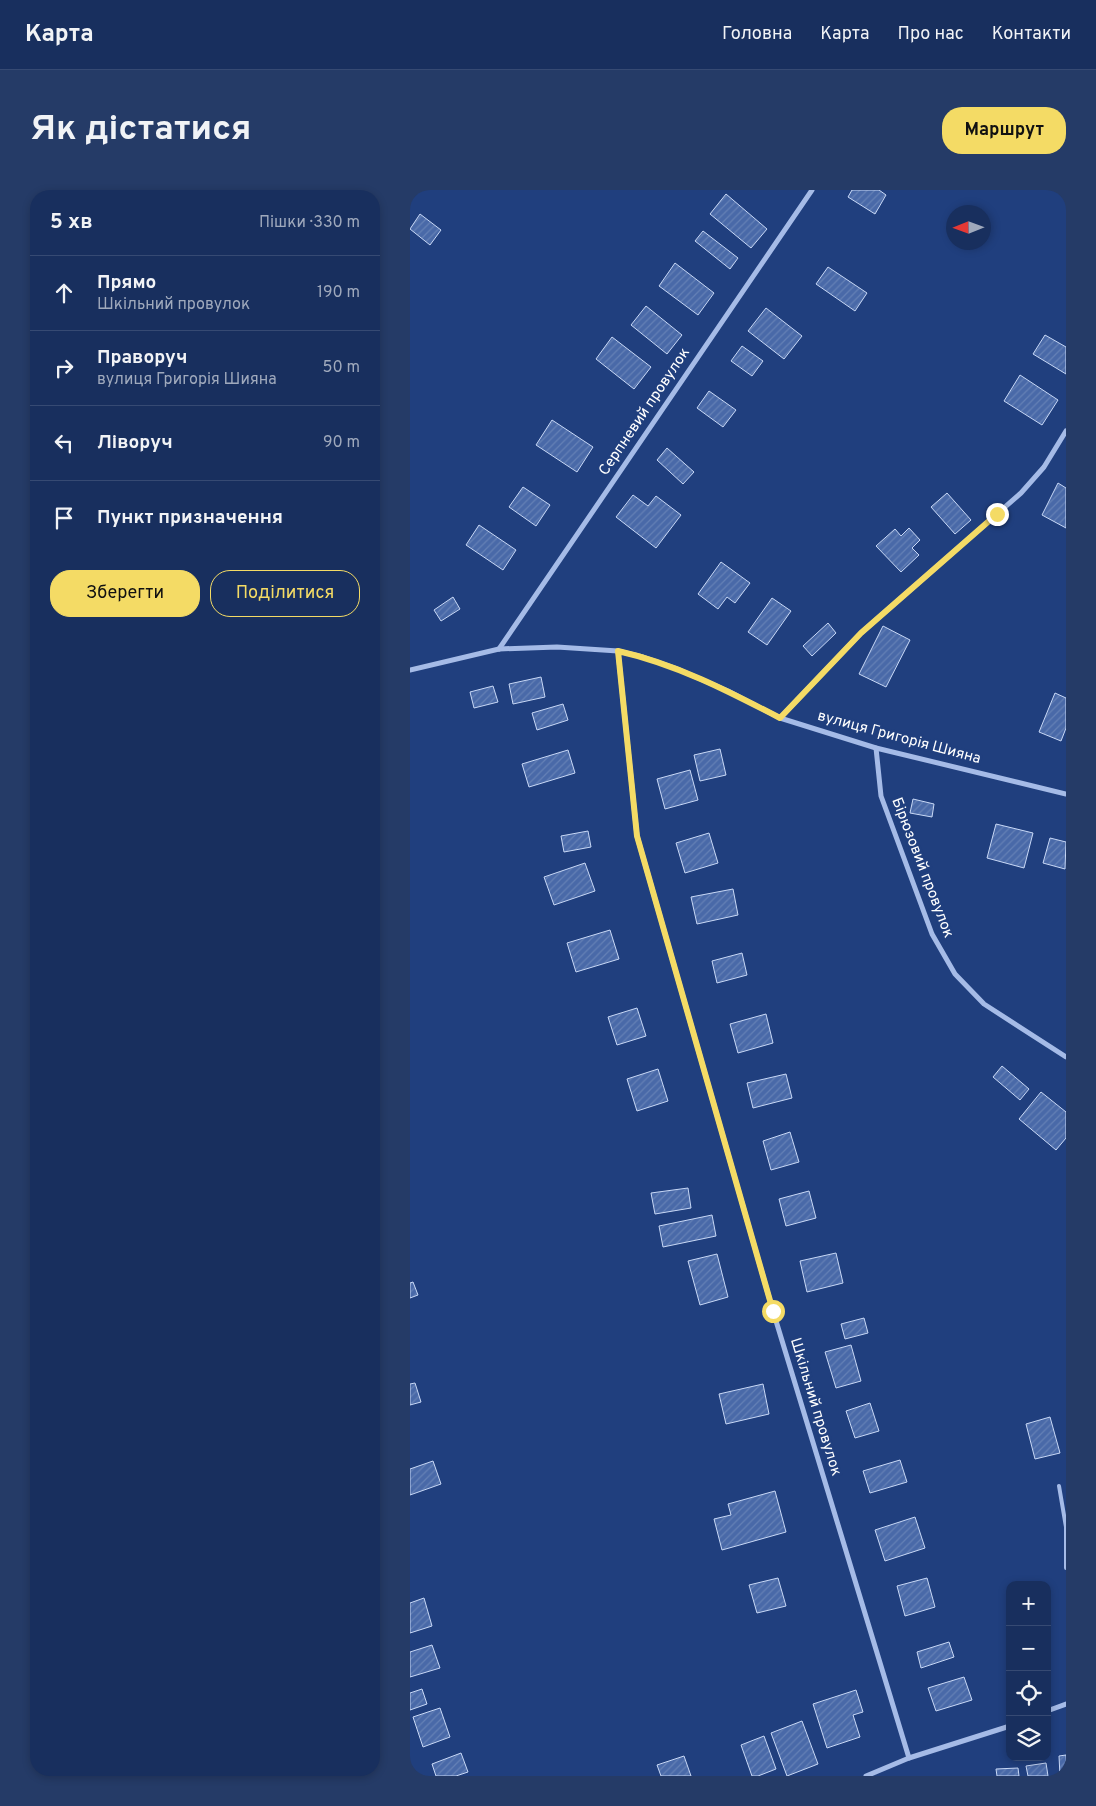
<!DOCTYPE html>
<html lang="uk">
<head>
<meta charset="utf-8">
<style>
	:root { --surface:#182f5e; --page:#253b67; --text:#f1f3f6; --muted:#9fa9bc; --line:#364a73; --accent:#f4db65 }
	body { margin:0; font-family:Overpass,sans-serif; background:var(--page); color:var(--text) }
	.controls { position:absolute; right:15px; bottom:15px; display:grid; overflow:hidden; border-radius:10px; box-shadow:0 2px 8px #0003 }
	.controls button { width:45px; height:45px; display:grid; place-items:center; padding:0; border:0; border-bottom:1px solid var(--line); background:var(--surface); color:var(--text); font:25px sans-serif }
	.compass { position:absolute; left:536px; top:15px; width:45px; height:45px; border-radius:50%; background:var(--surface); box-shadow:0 2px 8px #0003; rotate:269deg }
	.stop { position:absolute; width:15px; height:15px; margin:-11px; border:4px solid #f4db65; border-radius:50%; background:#fff }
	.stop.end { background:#f4db65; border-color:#fff; box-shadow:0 1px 5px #0008 }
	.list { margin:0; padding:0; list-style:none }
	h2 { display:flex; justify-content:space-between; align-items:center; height:65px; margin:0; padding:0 20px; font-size:21px }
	h2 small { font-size:16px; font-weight:400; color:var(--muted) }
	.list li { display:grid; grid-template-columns:32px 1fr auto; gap:15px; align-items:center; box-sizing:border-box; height:75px; padding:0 20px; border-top:1px solid var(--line) }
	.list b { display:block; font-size:19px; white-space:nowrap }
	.list p { margin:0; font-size:16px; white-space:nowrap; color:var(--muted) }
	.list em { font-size:16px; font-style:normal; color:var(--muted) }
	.actions { display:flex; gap:10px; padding:15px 20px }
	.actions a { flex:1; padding:11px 0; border:1px solid var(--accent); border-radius:20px; text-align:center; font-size:18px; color:var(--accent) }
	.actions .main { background:var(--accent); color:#111 }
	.icon { flex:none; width:28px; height:28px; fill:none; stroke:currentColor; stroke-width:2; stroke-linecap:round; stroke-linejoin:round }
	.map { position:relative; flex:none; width:656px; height:1586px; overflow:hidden; border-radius:20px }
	header { display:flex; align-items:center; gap:30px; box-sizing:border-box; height:70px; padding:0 25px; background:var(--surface); border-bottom:1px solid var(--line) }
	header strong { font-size:24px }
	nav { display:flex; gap:28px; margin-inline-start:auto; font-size:18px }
	.intro { display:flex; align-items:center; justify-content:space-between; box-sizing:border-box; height:120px; padding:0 30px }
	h1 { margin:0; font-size:35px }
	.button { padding:12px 22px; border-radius:20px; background:var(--accent); color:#111; font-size:18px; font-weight:700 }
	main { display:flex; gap:30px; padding:0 30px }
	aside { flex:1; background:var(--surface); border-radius:20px; box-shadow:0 2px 8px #0003 }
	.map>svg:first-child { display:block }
</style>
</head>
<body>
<header>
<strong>Карта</strong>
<nav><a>Головна</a><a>Карта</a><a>Про нас</a><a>Контакти</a></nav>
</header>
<div class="intro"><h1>Як дістатися</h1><a class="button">Маршрут</a></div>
<main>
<aside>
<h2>5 хв<small>Пішки · 330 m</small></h2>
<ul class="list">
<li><svg class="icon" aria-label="ahead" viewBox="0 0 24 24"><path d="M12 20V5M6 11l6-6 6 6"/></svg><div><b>Прямо</b><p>Шкільний провулок</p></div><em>190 m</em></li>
<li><svg class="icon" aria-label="right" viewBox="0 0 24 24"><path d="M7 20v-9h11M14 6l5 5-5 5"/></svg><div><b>Праворуч</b><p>вулиця Григорія Шияна</p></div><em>50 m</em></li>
<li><svg class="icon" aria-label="left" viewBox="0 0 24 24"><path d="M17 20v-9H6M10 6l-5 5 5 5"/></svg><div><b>Ліворуч</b></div><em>90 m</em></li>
<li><svg class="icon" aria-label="arrive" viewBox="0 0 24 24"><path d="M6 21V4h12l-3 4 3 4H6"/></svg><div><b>Пункт призначення</b></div></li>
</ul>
<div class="actions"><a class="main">Зберегти</a><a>Поділитися</a></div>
</aside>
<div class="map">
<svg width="656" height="1586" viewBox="0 0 656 1586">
	<defs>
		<pattern id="building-hatch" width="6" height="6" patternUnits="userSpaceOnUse" patternTransform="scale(1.25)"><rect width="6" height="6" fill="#4969a8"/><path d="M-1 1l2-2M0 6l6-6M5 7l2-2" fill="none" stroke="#6480b5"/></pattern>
	</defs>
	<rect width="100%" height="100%" fill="#203f7e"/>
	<g fill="url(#building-hatch)" stroke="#c8d8f6">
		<polygon points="442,0 469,0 476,5 465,24 438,7"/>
		<polygon points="316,4 357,39 341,58 300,24"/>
		<polygon points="10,24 31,40 20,55 0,39"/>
		<polygon points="293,41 328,68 320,79 285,51"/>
		<polygon points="265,73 304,103 288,125 249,96"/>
		<polygon points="418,77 457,103 445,121 406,94"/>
		<polygon points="236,116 272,145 257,164 221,135"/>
		<polygon points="356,118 392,146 374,169 338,141"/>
		<polygon points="635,145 656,157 656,184 623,164"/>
		<polygon points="202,147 241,177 224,199 186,169"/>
		<polygon points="332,156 353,171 342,186 321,171"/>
		<polygon points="610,185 648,210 632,235 594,211"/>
		<polygon points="299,201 326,220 313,237 287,218"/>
		<polygon points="142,230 183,257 167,282 126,255"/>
		<polygon points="257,258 284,282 273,294 247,270"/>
		<polygon points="648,293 656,298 656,338 632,325"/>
		<polygon points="113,297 140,315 126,336 99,317"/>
		<polygon points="537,303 561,330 545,344 521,317"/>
		<polygon points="223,305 238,316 246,306 271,325 246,358 206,327"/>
		<polygon points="69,335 106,360 93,380 56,355"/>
		<polygon points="499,338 510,350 502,358 509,365 491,382 466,356 485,339 491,346"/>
		<polygon points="311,372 340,393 325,413 317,407 308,419 288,404"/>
		<polygon points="43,407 50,419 31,431 24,420"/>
		<polygon points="362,408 381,421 357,455 338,442"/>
		<polygon points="418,433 426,443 402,466 393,456"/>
		<polygon points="473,436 500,450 476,497 449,484"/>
		<polygon points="131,487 135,507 103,514 99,494"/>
		<polygon points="83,496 88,512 64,518 60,502"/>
		<polygon points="645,503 656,508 656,538 651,551 629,542"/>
		<polygon points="153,514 158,530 127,540 122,523"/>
		<polygon points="310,559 316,585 290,591 284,565"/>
		<polygon points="158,560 165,583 119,597 112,574"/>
		<polygon points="280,580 288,610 255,619 247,589"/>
		<polygon points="503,609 524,614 522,627 500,623"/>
		<polygon points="586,634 623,643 614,678 577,668"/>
		<polygon points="178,641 181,657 154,662 151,646"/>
		<polygon points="299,643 308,673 275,683 266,653"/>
		<polygon points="640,648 656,652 655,679 633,673"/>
		<polygon points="175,673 185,701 144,715 134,687"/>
		<polygon points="323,699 328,725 287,734 281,707"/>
		<polygon points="200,740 209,769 166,782 157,753"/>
		<polygon points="332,763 337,785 307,793 302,771"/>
		<polygon points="227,818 236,846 207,855 198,827"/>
		<polygon points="356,824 363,853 328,863 320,834"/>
		<polygon points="592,876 619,899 610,910 583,887"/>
		<polygon points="248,879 258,911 227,921 217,889"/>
		<polygon points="376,884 382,908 343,918 337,893"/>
		<polygon points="631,902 656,922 656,948 646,960 609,929"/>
		<polygon points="380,942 389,972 361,980 353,951"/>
		<polygon points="278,998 281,1018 245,1024 241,1003"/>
		<polygon points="399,1001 406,1028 376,1036 369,1009"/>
		<polygon points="302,1025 306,1046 253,1057 249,1036"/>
		<polygon points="426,1063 433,1093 397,1102 390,1071"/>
		<polygon points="307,1064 318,1107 290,1115 278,1071"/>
		<polygon points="3,1092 8,1105 0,1108 0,1093"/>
		<polygon points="454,1128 458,1143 435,1149 431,1134"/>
		<polygon points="441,1155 451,1191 426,1198 415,1162"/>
		<polygon points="5,1193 11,1212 0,1215 0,1194"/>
		<polygon points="353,1194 359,1224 316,1234 309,1204"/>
		<polygon points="460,1213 469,1241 445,1248 436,1221"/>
		<polygon points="640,1227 650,1263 625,1269 616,1234"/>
		<polygon points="490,1270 497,1292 460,1303 453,1281"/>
		<polygon points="23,1271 31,1294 0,1305 0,1279"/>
		<polygon points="365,1301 376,1342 312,1360 304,1329 321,1325 318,1314"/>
		<polygon points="505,1327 515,1358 475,1371 465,1340"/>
		<polygon points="368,1388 376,1416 347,1423 339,1395"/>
		<polygon points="517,1388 525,1417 495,1426 487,1396"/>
		<polygon points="14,1408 22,1436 0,1443 0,1413"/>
		<polygon points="539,1452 544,1467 511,1478 507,1462"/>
		<polygon points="22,1455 30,1478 0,1487 0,1462"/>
		<polygon points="554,1487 562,1510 526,1521 518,1498"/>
		<polygon points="12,1499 17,1514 0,1520 0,1503"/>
		<polygon points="446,1500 453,1522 443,1525 450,1547 417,1558 403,1514"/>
		<polygon points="30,1518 40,1547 13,1557 3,1527"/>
		<polygon points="392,1531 408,1574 377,1586 361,1543"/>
		<polygon points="354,1546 366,1579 348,1586 342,1586 331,1555"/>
		<polygon points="51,1563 58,1582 46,1586 26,1586 22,1574"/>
		<polygon points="656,1565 656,1586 650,1586 649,1566"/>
		<polygon points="274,1566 281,1586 251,1586 247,1575"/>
		<polygon points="636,1573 638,1586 618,1586 616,1576"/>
		<polygon points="608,1578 609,1586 587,1586 586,1579"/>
	</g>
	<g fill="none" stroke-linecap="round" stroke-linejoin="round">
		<polyline stroke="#a5bbe7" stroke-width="4" points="649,1296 656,1337 656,1378"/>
		<g stroke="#a5bbe7" stroke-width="5">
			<polyline points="89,459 402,0"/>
			<polyline points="208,461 227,646 363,1121 499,1568"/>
			<polyline points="0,480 89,459 147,457 208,461 233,467 265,478 318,501 370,528 466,558 656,604"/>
			<polyline points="370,528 451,443 611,303 634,277 656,241"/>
			<polyline points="466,558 471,606 522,744 545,784 574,814 656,867"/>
			<polyline points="637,1521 656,1514"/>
			<polyline points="456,1586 499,1568 600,1536"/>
		</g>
	</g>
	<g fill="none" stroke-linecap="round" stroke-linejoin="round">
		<path stroke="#f4db65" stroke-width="6" d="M363,1121L227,646L208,461C266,474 318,501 370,528L451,443L587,324"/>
	</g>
	<g text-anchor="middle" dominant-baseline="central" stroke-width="5" stroke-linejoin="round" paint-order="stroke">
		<g font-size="15" fill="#fff" stroke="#203f7e">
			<text transform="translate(235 222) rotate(-56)">Серпневий провулок</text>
			<text transform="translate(489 548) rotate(15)">вулиця Григорія Шияна</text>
			<text transform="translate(512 678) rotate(69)">Бірюзовий провулок</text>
			<text transform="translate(405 1217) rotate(73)">Шкільний провулок</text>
		</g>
	</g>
</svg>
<div class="controls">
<button>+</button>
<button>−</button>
<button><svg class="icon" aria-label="locate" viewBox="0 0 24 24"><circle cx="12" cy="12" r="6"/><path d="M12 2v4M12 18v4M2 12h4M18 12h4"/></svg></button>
<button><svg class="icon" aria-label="layers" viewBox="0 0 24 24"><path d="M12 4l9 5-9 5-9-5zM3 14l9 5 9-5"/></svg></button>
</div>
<svg class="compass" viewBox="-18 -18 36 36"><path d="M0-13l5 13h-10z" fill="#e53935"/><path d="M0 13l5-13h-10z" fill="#9fa9bc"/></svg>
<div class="stop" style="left:363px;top:1121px"></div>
<div class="stop end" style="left:587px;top:324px"></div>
</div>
</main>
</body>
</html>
